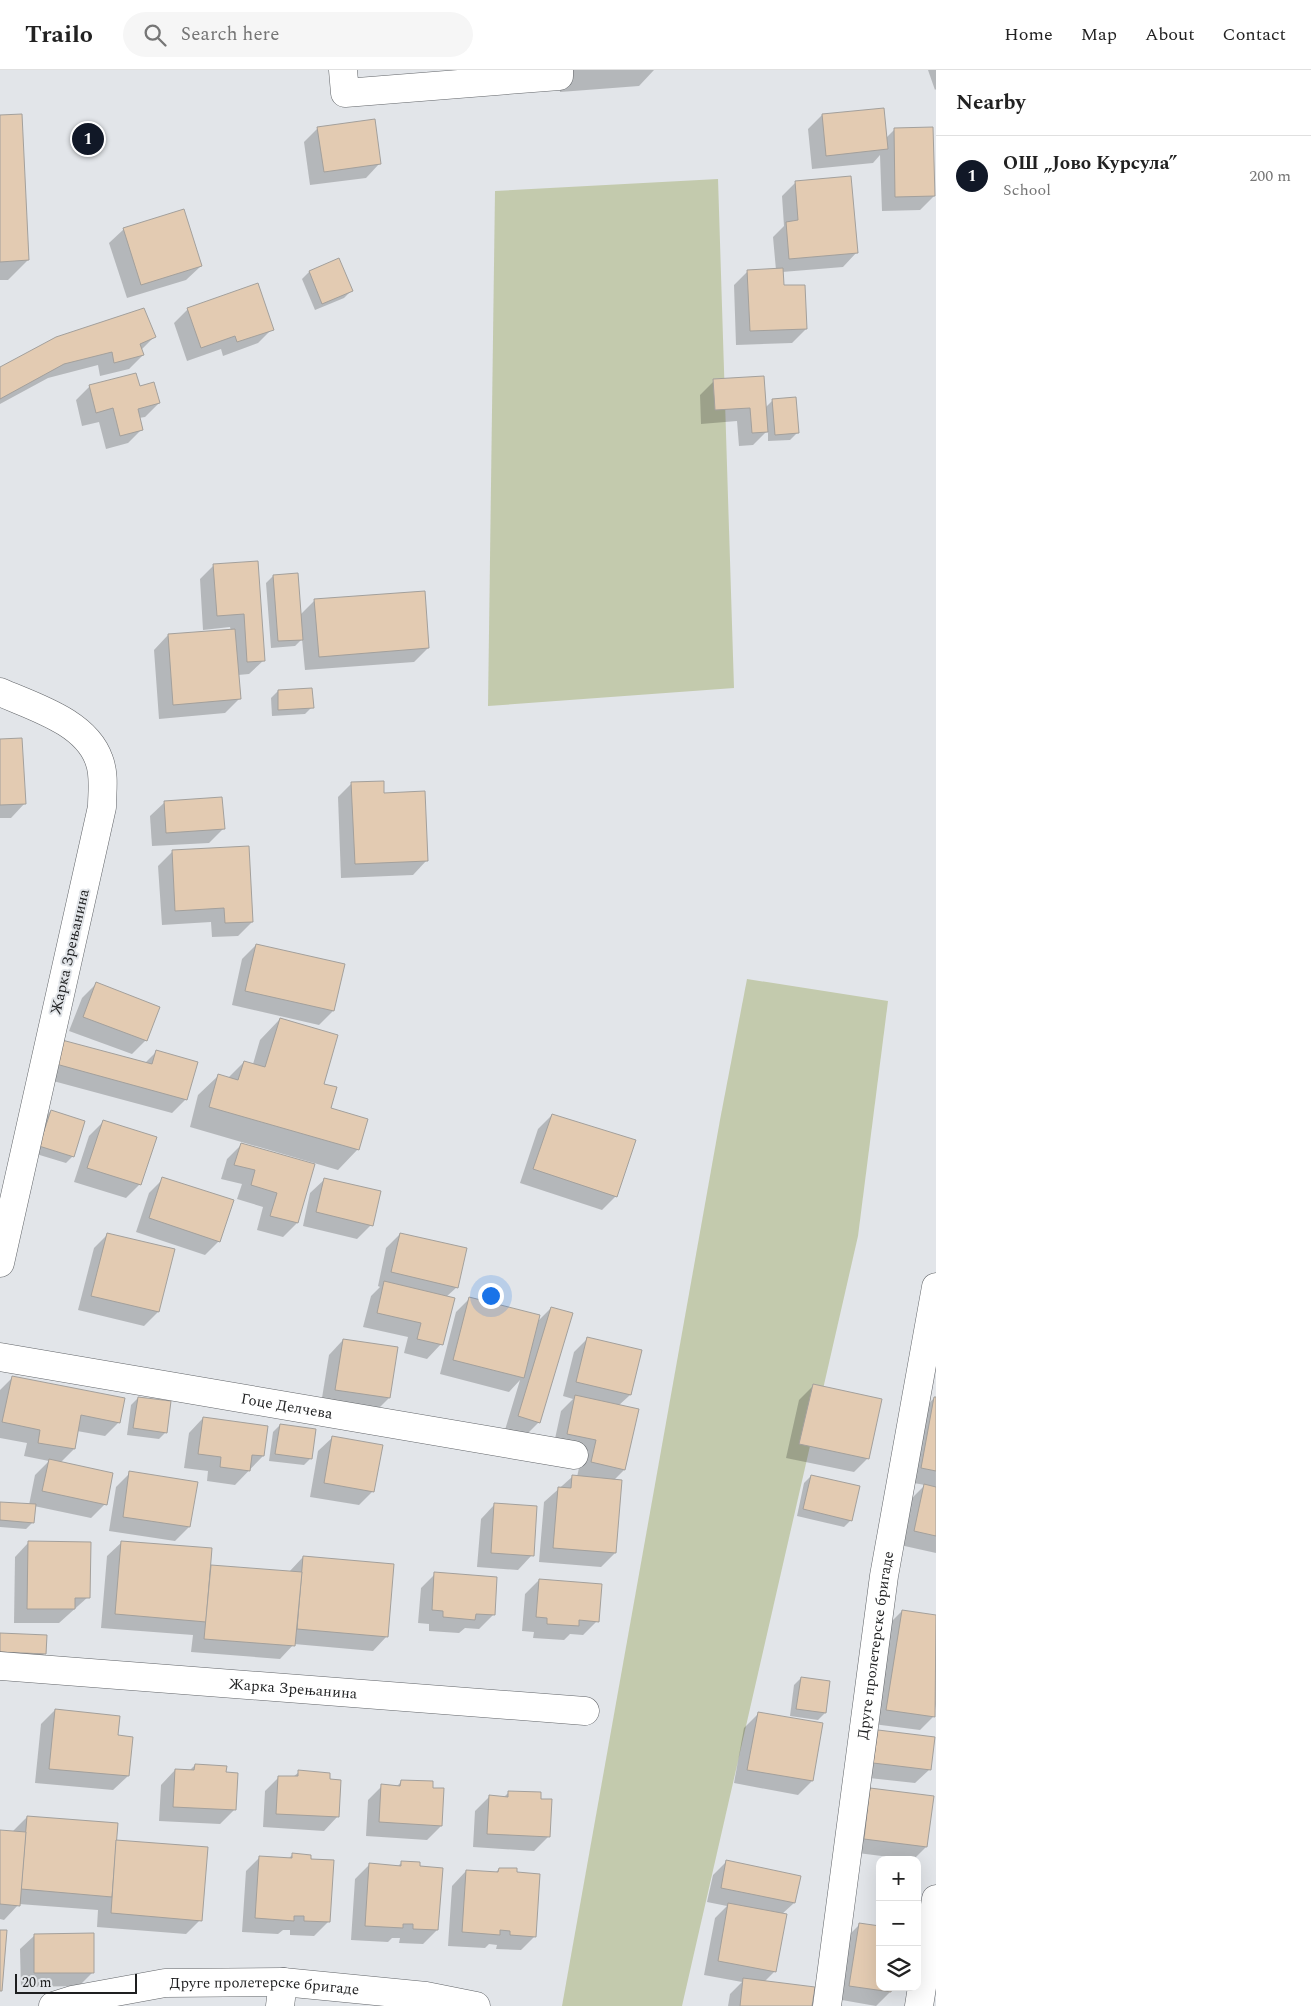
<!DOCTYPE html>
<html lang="en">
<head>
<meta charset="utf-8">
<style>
	:root { --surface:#fff; --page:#f6f6f6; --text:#222; --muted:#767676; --line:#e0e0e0; --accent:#111827 }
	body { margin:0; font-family:Spectral,serif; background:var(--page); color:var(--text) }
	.controls { position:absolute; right:15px; bottom:15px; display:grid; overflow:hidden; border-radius:10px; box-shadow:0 5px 20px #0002 }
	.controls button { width:45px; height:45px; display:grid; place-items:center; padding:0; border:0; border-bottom:1px solid var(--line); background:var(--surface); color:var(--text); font:25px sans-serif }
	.scale { position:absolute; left:15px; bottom:12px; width:122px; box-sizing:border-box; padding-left:5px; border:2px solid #1e1f20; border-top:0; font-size:14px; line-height:18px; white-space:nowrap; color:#1e1f20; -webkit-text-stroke:4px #e2e5e9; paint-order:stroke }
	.you { position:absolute; left:490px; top:1225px; width:18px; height:18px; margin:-12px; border:4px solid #fff; border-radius:50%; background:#1a73e8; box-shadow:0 0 0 8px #1a73e833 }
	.badge { display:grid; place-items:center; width:32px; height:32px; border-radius:50%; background:var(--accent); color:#fff; font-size:16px; font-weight:700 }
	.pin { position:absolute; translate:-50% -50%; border:2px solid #fff; box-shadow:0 1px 5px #0006 }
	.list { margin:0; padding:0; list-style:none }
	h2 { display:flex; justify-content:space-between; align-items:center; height:65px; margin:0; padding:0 20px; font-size:21px }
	h2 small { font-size:16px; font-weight:400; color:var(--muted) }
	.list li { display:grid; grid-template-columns:32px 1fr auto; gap:15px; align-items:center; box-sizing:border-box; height:80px; padding:0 20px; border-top:1px solid var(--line) }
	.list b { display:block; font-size:19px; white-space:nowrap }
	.list p { margin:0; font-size:16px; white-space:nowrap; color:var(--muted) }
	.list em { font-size:16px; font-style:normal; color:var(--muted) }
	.icon { flex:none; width:28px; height:28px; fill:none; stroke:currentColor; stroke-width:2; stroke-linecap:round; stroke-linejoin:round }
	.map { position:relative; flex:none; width:936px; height:1936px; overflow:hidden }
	header { display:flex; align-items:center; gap:30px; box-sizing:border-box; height:70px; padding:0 25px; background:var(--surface); border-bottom:1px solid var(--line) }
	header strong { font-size:24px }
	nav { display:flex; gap:28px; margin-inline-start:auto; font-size:18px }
	.search { width:350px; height:45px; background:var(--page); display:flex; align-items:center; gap:12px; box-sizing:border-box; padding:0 18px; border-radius:28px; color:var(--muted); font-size:19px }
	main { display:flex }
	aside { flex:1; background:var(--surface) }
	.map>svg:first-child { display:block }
</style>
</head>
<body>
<header>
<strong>Trailo</strong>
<div class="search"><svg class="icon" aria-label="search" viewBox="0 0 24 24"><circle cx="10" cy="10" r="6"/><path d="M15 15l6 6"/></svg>Search here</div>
<nav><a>Home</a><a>Map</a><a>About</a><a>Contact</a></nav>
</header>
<main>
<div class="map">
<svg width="936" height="1936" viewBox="0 0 936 1936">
	<rect width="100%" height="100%" fill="#e2e5e9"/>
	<g fill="#c3caad">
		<polygon points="718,109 734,618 488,636 495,121"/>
		<polygon points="747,909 888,931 858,1166 682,1936 562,1936 720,1050"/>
	</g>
	<g fill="#0003">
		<polygon points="558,0 654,0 639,16 560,22"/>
		<polygon points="928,0 936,0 936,19 935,20"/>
		<polygon points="822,45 886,68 894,60 934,126 920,140 882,141 880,85 873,93 812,99 808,59"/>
		<polygon points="0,46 28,190 8,210 0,210"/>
		<polygon points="318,58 380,93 366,108 310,115 304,72"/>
		<polygon points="796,112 857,182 843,197 782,202 782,217 806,259 792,273 736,275 734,215 748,201 776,200 773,167 784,156 782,126"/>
		<polygon points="124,159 201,196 186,210 127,228 109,173"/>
		<polygon points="309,202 351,221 344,228 315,240 302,209"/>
		<polygon points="188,239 272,259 258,273 223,286 221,279 187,291 174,253"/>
		<polygon points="154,267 141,280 143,285 129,299 100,306 98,295 48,308 0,334 0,299"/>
		<polygon points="714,311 765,338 773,330 797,363 790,370 768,371 768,360 753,375 739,376 737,351 701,354 700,325"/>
		<polygon points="90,316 139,317 159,333 145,347 139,348 142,359 128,373 106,379 99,352 82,356 76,330"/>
		<polygon points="257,492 264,590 249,604 238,605 239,629 225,643 159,649 154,580 168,565 231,561 230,557 203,560 200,509 214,495"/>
		<polygon points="273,506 300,545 314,531 428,578 414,592 305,600 302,569 295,576 271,578 266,513"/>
		<polygon points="278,621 312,637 305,644 272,646 271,628"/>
		<polygon points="0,670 25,733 11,748 0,748"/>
		<polygon points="352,713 427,790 413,805 341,808 338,727"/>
		<polygon points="165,732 223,759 209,773 152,776 150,746"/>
		<polygon points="172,782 252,852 238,866 212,867 211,852 162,855 158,796"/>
		<polygon points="256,875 333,941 319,955 232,935 242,889"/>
		<polygon points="96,914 146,970 132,984 69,961 82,928"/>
		<polygon points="280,949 322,1014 329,1039 358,1079 338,1100 190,1057 198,1025 219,1005 228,1008 244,992 253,994 260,970"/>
		<polygon points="156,982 186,1029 172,1043 42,1008 49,985 144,994"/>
		<polygon points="51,1041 73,1086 66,1093 33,1083 44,1048"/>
		<polygon points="552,1045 616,1126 602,1140 520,1113 538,1059"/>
		<polygon points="103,1052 140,1114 126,1128 74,1112 89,1066"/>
		<polygon points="241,1075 313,1095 297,1153 283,1167 257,1160 263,1137 237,1129 242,1114 221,1109 227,1089"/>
		<polygon points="163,1109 219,1171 205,1185 136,1162 149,1123"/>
		<polygon points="325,1109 371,1155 357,1169 303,1156 310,1123"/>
		<polygon points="108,1164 158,1242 144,1256 78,1240 94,1178"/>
		<polygon points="400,1164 457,1217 446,1227 441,1274 427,1289 404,1283 408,1267 363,1257 371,1226 380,1217 378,1216 386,1178"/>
		<polygon points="470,1228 537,1252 551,1238 539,1352 525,1366 505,1360 520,1310 509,1322 440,1304 456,1242"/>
		<polygon points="588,1268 640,1281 630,1325 618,1336 624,1400 614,1410 615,1483 601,1497 539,1492 544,1432 572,1407 577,1407 582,1384 553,1378 561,1341 573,1329 563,1326 574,1282"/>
		<polygon points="343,1270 389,1328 375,1342 321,1334 329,1285"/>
		<polygon points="12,1308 119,1352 105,1366 77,1361 74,1379 60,1393 105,1434 91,1448 34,1436 33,1452 26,1459 0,1457 0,1433 29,1435 35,1405 49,1391 24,1386 27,1373 0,1368 0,1320"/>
		<polygon points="813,1316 868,1388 854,1402 786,1388 799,1330"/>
		<polygon points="138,1328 166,1362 159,1369 127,1365 131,1335"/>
		<polygon points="934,1328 936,1329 936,1483 900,1475 910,1430 925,1415 908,1412 920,1343"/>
		<polygon points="203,1348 263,1386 235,1415 207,1411 208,1401 184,1398 189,1363"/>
		<polygon points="280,1355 311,1388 304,1395 269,1391 273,1362"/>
		<polygon points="333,1367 373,1421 359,1435 310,1427 318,1381"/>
		<polygon points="130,1403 189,1457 175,1471 109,1461 116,1417"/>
		<polygon points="811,1406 851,1450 844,1457 797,1446 804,1413"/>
		<polygon points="495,1434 532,1485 518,1500 477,1497 481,1449"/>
		<polygon points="29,1472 88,1527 59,1553 14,1553 15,1487"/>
		<polygon points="122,1472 210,1496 289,1502 303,1487 387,1566 373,1581 294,1574 280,1589 191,1582 193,1565 101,1558 107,1486"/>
		<polygon points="435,1504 494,1544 479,1559 465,1558 459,1563 429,1561 429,1554 418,1553 421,1518"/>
		<polygon points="539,1510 597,1551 583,1565 570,1564 564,1570 533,1568 534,1562 522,1561 525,1524"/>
		<polygon points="902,1541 936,1546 936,1634 934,1646 920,1660 873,1654 888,1555"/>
		<polygon points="0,1564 45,1583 38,1590 0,1589"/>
		<polygon points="801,1608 825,1643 818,1650 790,1646 794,1615"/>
		<polygon points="55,1640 117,1666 128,1706 113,1720 35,1713 41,1654"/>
		<polygon points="758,1644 822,1655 812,1711 798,1725 734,1713 744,1658"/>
		<polygon points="878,1661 930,1699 915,1713 860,1707 864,1675"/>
		<polygon points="195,1695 234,1740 220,1754 159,1751 161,1715 175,1700 189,1701"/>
		<polygon points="299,1702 338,1746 324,1761 263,1757 265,1721 279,1707 293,1707"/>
		<polygon points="402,1711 432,1719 441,1756 427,1770 366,1766 368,1730 382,1716 396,1717"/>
		<polygon points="871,1719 926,1777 913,1790 850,1782 857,1733"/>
		<polygon points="509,1722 548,1767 534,1781 473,1777 475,1741 489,1727 503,1728"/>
		<polygon points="27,1747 115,1771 200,1850 186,1864 97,1857 98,1840 19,1834 4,1850 0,1849 0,1761 13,1761"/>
		<polygon points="293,1784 328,1852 314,1866 290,1865 290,1860 283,1860 278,1864 242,1862 246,1801 260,1787 288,1789"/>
		<polygon points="727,1791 799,1807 794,1833 782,1844 775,1901 764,1912 811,1936 728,1936 730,1924 742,1912 704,1905 715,1848 727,1836 707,1832 713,1805"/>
		<polygon points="402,1792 437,1860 423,1874 399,1873 400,1868 392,1868 388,1872 351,1870 355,1809 369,1795 397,1797"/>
		<polygon points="499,1799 535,1866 521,1880 496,1879 497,1875 489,1874 485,1878 448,1876 452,1816 466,1801 495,1803"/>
		<polygon points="860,1854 880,1917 890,1922 876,1936 836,1929 846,1868"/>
		<polygon points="35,1865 93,1902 79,1916 21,1917 20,1879"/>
	</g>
	<g fill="#e3cbb2" stroke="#a3a09c">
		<polygon points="884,38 888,79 826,86 822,44"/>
		<polygon points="22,44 29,190 0,192 0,45"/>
		<polygon points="375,49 381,94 324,102 317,57"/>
		<polygon points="933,57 935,126 895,127 894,58"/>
		<polygon points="851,106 858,183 789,189 786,152 798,150 795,111"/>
		<polygon points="184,139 202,196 141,215 123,158"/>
		<polygon points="339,188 353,221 322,234 309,201"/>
		<polygon points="783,198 784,215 805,215 807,259 750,261 747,200"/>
		<polygon points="258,213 274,260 237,272 235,266 201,278 187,238"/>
		<polygon points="144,238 156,267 140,274 144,285 114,293 112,282 64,294 0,329 0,297 56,267"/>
		<polygon points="136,303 140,316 154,312 160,333 138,339 143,360 120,366 113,338 96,343 89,315"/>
		<polygon points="764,306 768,362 752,363 750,338 715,340 713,309"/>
		<polygon points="796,327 799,363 775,365 772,329"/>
		<polygon points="258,491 265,591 247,592 244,544 217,546 213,494"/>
		<polygon points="298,503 303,570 278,571 273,505"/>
		<polygon points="425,521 429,578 319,587 314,529"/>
		<polygon points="235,559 241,629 173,635 168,564"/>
		<polygon points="312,618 314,638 278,640 278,620"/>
		<polygon points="22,668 26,734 0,735 0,669"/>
		<polygon points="384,711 384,723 425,721 428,791 355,794 351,712"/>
		<polygon points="222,727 225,759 166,763 164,731"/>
		<polygon points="249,776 253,852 225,853 224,838 175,841 172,780"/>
		<polygon points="256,874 345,894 334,941 245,921"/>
		<polygon points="96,912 160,937 147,971 83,947"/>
		<polygon points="280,948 338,965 324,1014 337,1017 331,1038 368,1049 359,1080 209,1037 218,1004 238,1010 244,991 265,997"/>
		<polygon points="62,970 152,994 156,980 198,992 187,1030 56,994"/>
		<polygon points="51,1040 85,1051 74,1087 39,1076"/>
		<polygon points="552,1044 636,1070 617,1127 533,1099"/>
		<polygon points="103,1050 157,1067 141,1115 87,1098"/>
		<polygon points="241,1073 315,1094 298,1153 270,1146 277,1123 251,1115 255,1100 234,1095"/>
		<polygon points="162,1107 234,1130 220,1172 149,1148"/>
		<polygon points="324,1108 381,1121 373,1156 316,1142"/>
		<polygon points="107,1163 175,1179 159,1242 91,1226"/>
		<polygon points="400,1163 467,1178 458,1218 391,1202"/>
		<polygon points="384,1211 455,1228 443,1275 417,1269 421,1253 377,1243"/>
		<polygon points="469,1227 540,1245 524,1308 453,1290"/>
		<polygon points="551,1237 573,1243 540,1353 518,1346"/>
		<polygon points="587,1267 642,1280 631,1325 576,1312"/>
		<polygon points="343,1269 398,1277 390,1328 335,1320"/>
		<polygon points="12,1306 125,1328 120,1353 81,1345 75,1379 38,1373 40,1360 2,1352"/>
		<polygon points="813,1314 882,1329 869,1389 799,1374"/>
		<polygon points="575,1325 639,1339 625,1400 591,1392 596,1370 567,1364"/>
		<polygon points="138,1327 171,1331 167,1363 133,1358"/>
		<polygon points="934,1327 936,1327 936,1401 921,1398"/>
		<polygon points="203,1347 268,1356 264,1386 252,1385 250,1401 220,1397 221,1387 198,1384"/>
		<polygon points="280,1354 316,1359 312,1389 275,1384"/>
		<polygon points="332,1366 383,1375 374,1422 324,1413"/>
		<polygon points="49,1389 113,1403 107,1435 42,1421"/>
		<polygon points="129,1401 198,1412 190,1457 123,1447"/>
		<polygon points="572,1405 622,1410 616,1483 553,1478 558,1417 571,1418"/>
		<polygon points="811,1405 860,1416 852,1451 803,1439"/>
		<polygon points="924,1414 936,1417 936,1466 914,1461"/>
		<polygon points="0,1432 36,1434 34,1453 0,1450"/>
		<polygon points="494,1433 537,1436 534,1486 491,1483"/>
		<polygon points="28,1471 91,1472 90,1528 75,1528 75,1539 27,1539"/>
		<polygon points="121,1471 212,1478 206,1552 115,1544"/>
		<polygon points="303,1486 394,1494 388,1567 297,1559"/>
		<polygon points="211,1495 302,1502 295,1576 204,1569"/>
		<polygon points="434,1502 497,1507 495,1545 476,1544 475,1550 443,1547 443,1541 432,1540"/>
		<polygon points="539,1509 602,1514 599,1552 579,1550 579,1556 547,1554 547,1548 536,1547"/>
		<polygon points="902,1540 936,1545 935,1647 886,1640"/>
		<polygon points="0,1563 47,1565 46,1584 0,1582"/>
		<polygon points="801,1607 830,1611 826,1643 796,1639"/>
		<polygon points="55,1639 120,1646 118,1665 133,1667 129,1706 49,1699"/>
		<polygon points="758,1642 823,1653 813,1711 747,1700"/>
		<polygon points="878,1660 935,1667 931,1700 873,1693"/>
		<polygon points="195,1694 227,1696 226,1702 238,1703 236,1740 173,1737 175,1699 194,1700"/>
		<polygon points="298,1700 330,1703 330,1709 341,1710 339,1747 276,1744 278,1706 298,1706"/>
		<polygon points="401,1710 433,1711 433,1718 444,1718 442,1756 379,1752 381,1714 400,1716"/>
		<polygon points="870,1718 934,1726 927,1777 864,1769"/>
		<polygon points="508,1721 541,1722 541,1729 552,1729 550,1767 487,1764 489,1725 508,1727"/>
		<polygon points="27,1746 118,1753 112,1827 21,1819"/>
		<polygon points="0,1760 26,1762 20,1836 0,1834"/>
		<polygon points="116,1770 208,1777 202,1851 111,1843"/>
		<polygon points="292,1783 311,1785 311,1789 334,1790 330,1852 304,1851 304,1846 294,1846 294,1851 255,1848 259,1786 292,1788"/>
		<polygon points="726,1790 801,1806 795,1833 721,1818"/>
		<polygon points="401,1791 420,1792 420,1796 443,1798 438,1860 413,1859 413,1854 403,1854 403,1858 365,1856 369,1793 401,1796"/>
		<polygon points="499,1798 517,1798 517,1802 540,1804 536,1867 510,1865 510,1861 500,1860 500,1865 462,1862 466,1800 498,1802"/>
		<polygon points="728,1833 787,1844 776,1902 718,1891"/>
		<polygon points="859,1853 880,1856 880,1917 892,1917 891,1922 849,1916"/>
		<polygon points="0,1860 7,1860 2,1921 0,1921"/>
		<polygon points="94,1863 94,1903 34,1903 34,1864"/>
		<polygon points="743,1908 815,1917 812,1936 740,1936"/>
	</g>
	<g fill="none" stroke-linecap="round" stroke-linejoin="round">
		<defs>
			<g id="minor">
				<polyline points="343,0 345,23 559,6 559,0"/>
				<path d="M0,622C34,637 86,652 99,690C105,705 102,722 102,737L0,1193"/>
				<path id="s1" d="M0,1287L574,1385"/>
				<path id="s2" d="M0,1596L585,1641"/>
				<path id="s3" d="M53,1936L72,1930L165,1913L283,1912L426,1926L476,1936"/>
				<polyline points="280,1936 283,1912"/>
				<path id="s4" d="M827,1936L884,1506L936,1217"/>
				<polyline points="919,1936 936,1829"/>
			</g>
		</defs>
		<use href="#minor" stroke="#626569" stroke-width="29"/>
		<use href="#minor" stroke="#fff" stroke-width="28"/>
	</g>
	<g text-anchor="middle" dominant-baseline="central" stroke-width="4" stroke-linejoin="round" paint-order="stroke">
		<g font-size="15" fill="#1e1f20" stroke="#e2e5e9">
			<text transform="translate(70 882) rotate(-77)">Жарка Зрењанина</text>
			<text stroke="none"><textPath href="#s1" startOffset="291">Гоце Делчева</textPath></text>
			<text stroke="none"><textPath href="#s4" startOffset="364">Друге пролетерске бригаде</textPath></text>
			<text stroke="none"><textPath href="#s2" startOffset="294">Жарка Зрењанина</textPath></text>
			<text stroke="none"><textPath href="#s3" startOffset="214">Друге пролетерске бригаде</textPath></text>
		</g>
	</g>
</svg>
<div class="controls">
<button>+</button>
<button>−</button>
<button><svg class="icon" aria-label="layers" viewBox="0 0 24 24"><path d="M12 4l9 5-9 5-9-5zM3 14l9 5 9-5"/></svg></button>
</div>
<div class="scale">20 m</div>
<div class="you"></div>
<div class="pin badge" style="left:88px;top:69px">1</div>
</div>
<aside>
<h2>Nearby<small></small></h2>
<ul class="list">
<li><span class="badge">1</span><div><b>ОШ „Јово Курсула”</b><p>School</p></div><em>200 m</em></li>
</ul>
</aside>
</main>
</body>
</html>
